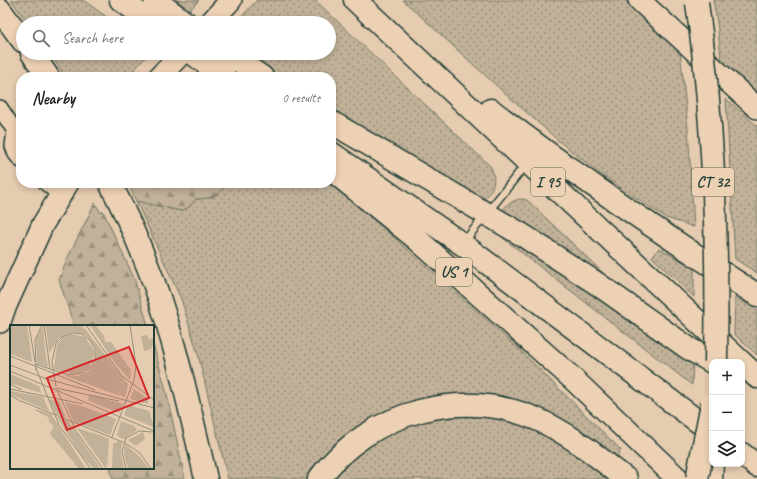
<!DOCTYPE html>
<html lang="en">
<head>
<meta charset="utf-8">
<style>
	:root { --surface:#fff; --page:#f6f6f6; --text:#222; --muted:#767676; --line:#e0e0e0 }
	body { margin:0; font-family:Caveat,sans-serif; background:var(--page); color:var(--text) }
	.controls { position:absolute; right:12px; bottom:12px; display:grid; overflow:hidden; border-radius:8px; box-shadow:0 2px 6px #0003 }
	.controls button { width:36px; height:36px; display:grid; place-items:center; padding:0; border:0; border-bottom:1px solid var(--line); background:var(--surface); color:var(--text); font:20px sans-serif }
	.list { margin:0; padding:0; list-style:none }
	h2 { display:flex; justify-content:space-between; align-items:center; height:52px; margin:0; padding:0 16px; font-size:17px }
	h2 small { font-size:13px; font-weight:400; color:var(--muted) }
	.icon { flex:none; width:22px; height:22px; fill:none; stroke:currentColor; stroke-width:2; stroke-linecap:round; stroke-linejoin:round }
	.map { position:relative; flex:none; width:757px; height:479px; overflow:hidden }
	.search { position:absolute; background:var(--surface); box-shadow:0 2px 6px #0003; left:16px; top:16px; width:320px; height:44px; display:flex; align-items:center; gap:10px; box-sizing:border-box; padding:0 14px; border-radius:22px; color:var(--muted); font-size:15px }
	.panel { position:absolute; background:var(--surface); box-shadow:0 2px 6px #0003; left:16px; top:72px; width:320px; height:116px; border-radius:16px }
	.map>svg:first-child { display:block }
</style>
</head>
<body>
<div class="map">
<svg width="757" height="479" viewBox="0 0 757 479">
	<defs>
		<pattern id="grass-dots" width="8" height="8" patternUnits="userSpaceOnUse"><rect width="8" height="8" fill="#c0b198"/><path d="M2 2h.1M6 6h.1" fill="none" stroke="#9b917d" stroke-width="1.8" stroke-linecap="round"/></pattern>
		<pattern id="forest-firs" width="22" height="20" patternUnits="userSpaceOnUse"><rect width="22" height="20" fill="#c0b198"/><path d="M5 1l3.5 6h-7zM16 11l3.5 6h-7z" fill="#9b917d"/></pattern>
	</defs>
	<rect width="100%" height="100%" fill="#e5cbaf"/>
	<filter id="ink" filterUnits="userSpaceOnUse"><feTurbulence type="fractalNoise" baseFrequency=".025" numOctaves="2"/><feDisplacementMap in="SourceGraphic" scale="8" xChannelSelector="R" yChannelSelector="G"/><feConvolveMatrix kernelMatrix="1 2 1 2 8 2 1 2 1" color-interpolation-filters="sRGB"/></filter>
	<g filter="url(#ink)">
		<g fill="url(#grass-dots)" stroke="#707766">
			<polygon points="11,0 83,0 115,23 28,23"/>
			<polygon points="176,0 199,0 190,10"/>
			<path d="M257,0H315L491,167C499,185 489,197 474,207L331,114V77H281L248,53H329V23H236Z"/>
			<polygon points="403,0 625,0 680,50 688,128 694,227 666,218 599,173 560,142 499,88"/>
			<polygon points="713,0 757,0 757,97 722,66 717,22"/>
			<polygon points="50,53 149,53 128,77 65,77"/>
			<polygon points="726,99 757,126 757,273 735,259"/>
			<path d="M228,183H331L344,193L519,349L621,450L615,459L575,429L540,408L500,397L473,394L442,395L414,400L384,412L360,426L311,472L307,479H228L198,354L181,299L136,201L181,211L189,207L196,199C215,198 215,197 228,183Z"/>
			<path d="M520,199L527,200L693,359L692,385L503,238C491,221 502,203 520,199Z"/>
			<polygon points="659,248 694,268 694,297 652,257"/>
			<polygon points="735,297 757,310 757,355 734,334"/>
			<polygon points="457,413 516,421 556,436 611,479 329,479 354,452 421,417"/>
		</g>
		<g fill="url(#forest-firs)" stroke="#707766">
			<path d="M128,183H228C215,197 215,198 196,199L189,207L181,211L136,201Z"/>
			<polygon points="95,203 101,213 103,211 134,278 148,326 74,326 59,280 68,257"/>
			<polygon points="153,344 166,390 185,479 113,479 110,468 153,468"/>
		</g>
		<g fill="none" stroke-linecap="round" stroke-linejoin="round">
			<defs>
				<polyline id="service" points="464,242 526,164"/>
				<g id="minor">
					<polyline points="0,108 15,131 13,146 16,154 21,160"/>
					<polyline points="46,183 60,194"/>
				</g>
				<g id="secondary">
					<polyline points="639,0 757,108"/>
					<polyline points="210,23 231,0"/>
					<polyline points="159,77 182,53"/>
					<polyline points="0,322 4,310 43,224 68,183"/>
				</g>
				<g id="primary">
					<path d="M319,479C369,411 464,385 541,421C573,436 599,458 626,479"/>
					<polyline points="711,479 712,464"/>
				</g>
				<g id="motorway">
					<polyline points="121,0 152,23"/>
					<polyline points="155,0 186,23"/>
					<polyline points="355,0 741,362"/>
					<polyline points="0,10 23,41"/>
					<polyline points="32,53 48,77"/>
					<polyline points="192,53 225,77"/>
					<polyline points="227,53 262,77"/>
					<path d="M491,110C577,177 665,236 757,295"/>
					<polyline points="331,122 524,236 599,285 688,348 712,362"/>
					<polyline points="331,153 462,244 712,432"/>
					<polyline points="333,171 418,240 573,379 678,479"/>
					<path d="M110,183C137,235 159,290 174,347C186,390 196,435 206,479"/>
					<polyline points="742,363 757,377"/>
					<polyline points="742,454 757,466"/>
				</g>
			</defs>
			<use href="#service" stroke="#1f3d34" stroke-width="10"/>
			<use href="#minor" stroke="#1f3d34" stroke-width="18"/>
			<use href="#secondary" stroke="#1f3d34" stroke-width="24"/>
			<use href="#primary" stroke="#1f3d34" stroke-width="25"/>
			<use href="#motorway" stroke="#1f3d34" stroke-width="25"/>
			<use href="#service" stroke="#edd1b4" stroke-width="7"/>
			<use href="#minor" stroke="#edd1b4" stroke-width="15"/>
			<use href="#secondary" stroke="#edd1b4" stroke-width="21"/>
			<use href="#primary" stroke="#edd1b4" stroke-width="22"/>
			<use href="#motorway" stroke="#edd1b4" stroke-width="22"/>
			<defs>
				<g id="primary-bridge">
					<path d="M697,3C714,122 718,242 716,362"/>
					<polyline points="697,479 712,404"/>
				</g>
			</defs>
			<use href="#primary-bridge" stroke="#1f3d34" stroke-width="25" stroke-linecap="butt"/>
			<use href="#primary-bridge" stroke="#edd1b4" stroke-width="22"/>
		</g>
	</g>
	<g text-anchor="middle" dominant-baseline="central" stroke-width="3" stroke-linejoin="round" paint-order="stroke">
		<g fill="#edd1b4" stroke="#5d695a" stroke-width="1">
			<rect x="531" y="168" width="34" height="28" rx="3"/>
			<rect x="692" y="168" width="42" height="28" rx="3"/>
			<rect x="436" y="258" width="36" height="28" rx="3"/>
		</g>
		<g font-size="16" font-weight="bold" fill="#1f3d34">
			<text x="548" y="182">I 95</text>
			<text x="713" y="182">CT 32</text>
			<text x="454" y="272">US 1</text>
		</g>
	</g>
	<g transform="translate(10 325)">
		<rect width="144" height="144" fill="#e5cbaf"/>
		<path d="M0,0H17L22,37L0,29ZM36,0H70L75,4L116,57L110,58L106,65L110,71L53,50L68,51L78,47L84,39L86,24L76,10L62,7L49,13L39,28ZM33,1L35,25L38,42L27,39L26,14ZM61,9L75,12L85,27L79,43L70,48L61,49L44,44L47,19L53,12ZM0,49L29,61L31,68L0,58ZM124,64L138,74V79L120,74ZM0,66L33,72L39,86L0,69ZM82,70L113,79L109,88L79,76L78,72ZM39,74L49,76L56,93L46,89ZM55,77L72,81L106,94L100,110L63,96ZM118,80L139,86L144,102L114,90ZM47,92L58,96L91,144H84L71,130ZM111,96L124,101L127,105L114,114L107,111ZM66,101L99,114L97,144L94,120L82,107ZM133,107L135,114L126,121L118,115ZM108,116L112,118L111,130L114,144H102L103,119ZM115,119L130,132L139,144H118L114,130Z" fill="#c0b198"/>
		<path d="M80,0H85L94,11L95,17H101L121,45L120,55L105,38ZM137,10L139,14L144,13V17L141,24L134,26L131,11ZM116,57L118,59L115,73L105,66L110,58ZM26,84L41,89L76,144H69L66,140L40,109L44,101L40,98L38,92L26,86ZM67,103L90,111L96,124V144ZM115,123L125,129L127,136L124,139L114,129Z" fill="#c0b198"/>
		<path fill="none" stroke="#96927e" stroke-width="1" d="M19,0L25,37M34,0L40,44M76,0L112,51L144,75M0,31L85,65M25,39L43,45L59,50L73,48L81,42L85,34V24L80,15L72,9L62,8L52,12L46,18L42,37L43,44L44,49L46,61M0,40L37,54L144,83M26,43L49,100L81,144M26,45L25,15L32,0M0,46L144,106M0,59L12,65M45,63L109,76M0,64L73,79M47,65L66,106L93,144M0,70L12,77M11,76L115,118L130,128L141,144M102,112L124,55L126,40L120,0M116,144L112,127L116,113L129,106L143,107"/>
		<path fill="#d62828" fill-opacity="0.15" stroke="#d62828" stroke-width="2" d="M119,22L139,73L57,105L37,53Z"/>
		<rect width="144" height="144" fill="none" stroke="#1f3d34" stroke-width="2"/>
	</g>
</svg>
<div class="controls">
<button>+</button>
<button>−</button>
<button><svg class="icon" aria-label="layers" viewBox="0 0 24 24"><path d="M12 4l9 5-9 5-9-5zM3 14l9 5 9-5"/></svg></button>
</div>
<div class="search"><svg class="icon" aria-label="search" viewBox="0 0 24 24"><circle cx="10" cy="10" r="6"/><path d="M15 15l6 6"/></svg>Search here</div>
<section class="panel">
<h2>Nearby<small>0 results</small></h2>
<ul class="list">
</ul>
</section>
</div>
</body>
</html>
